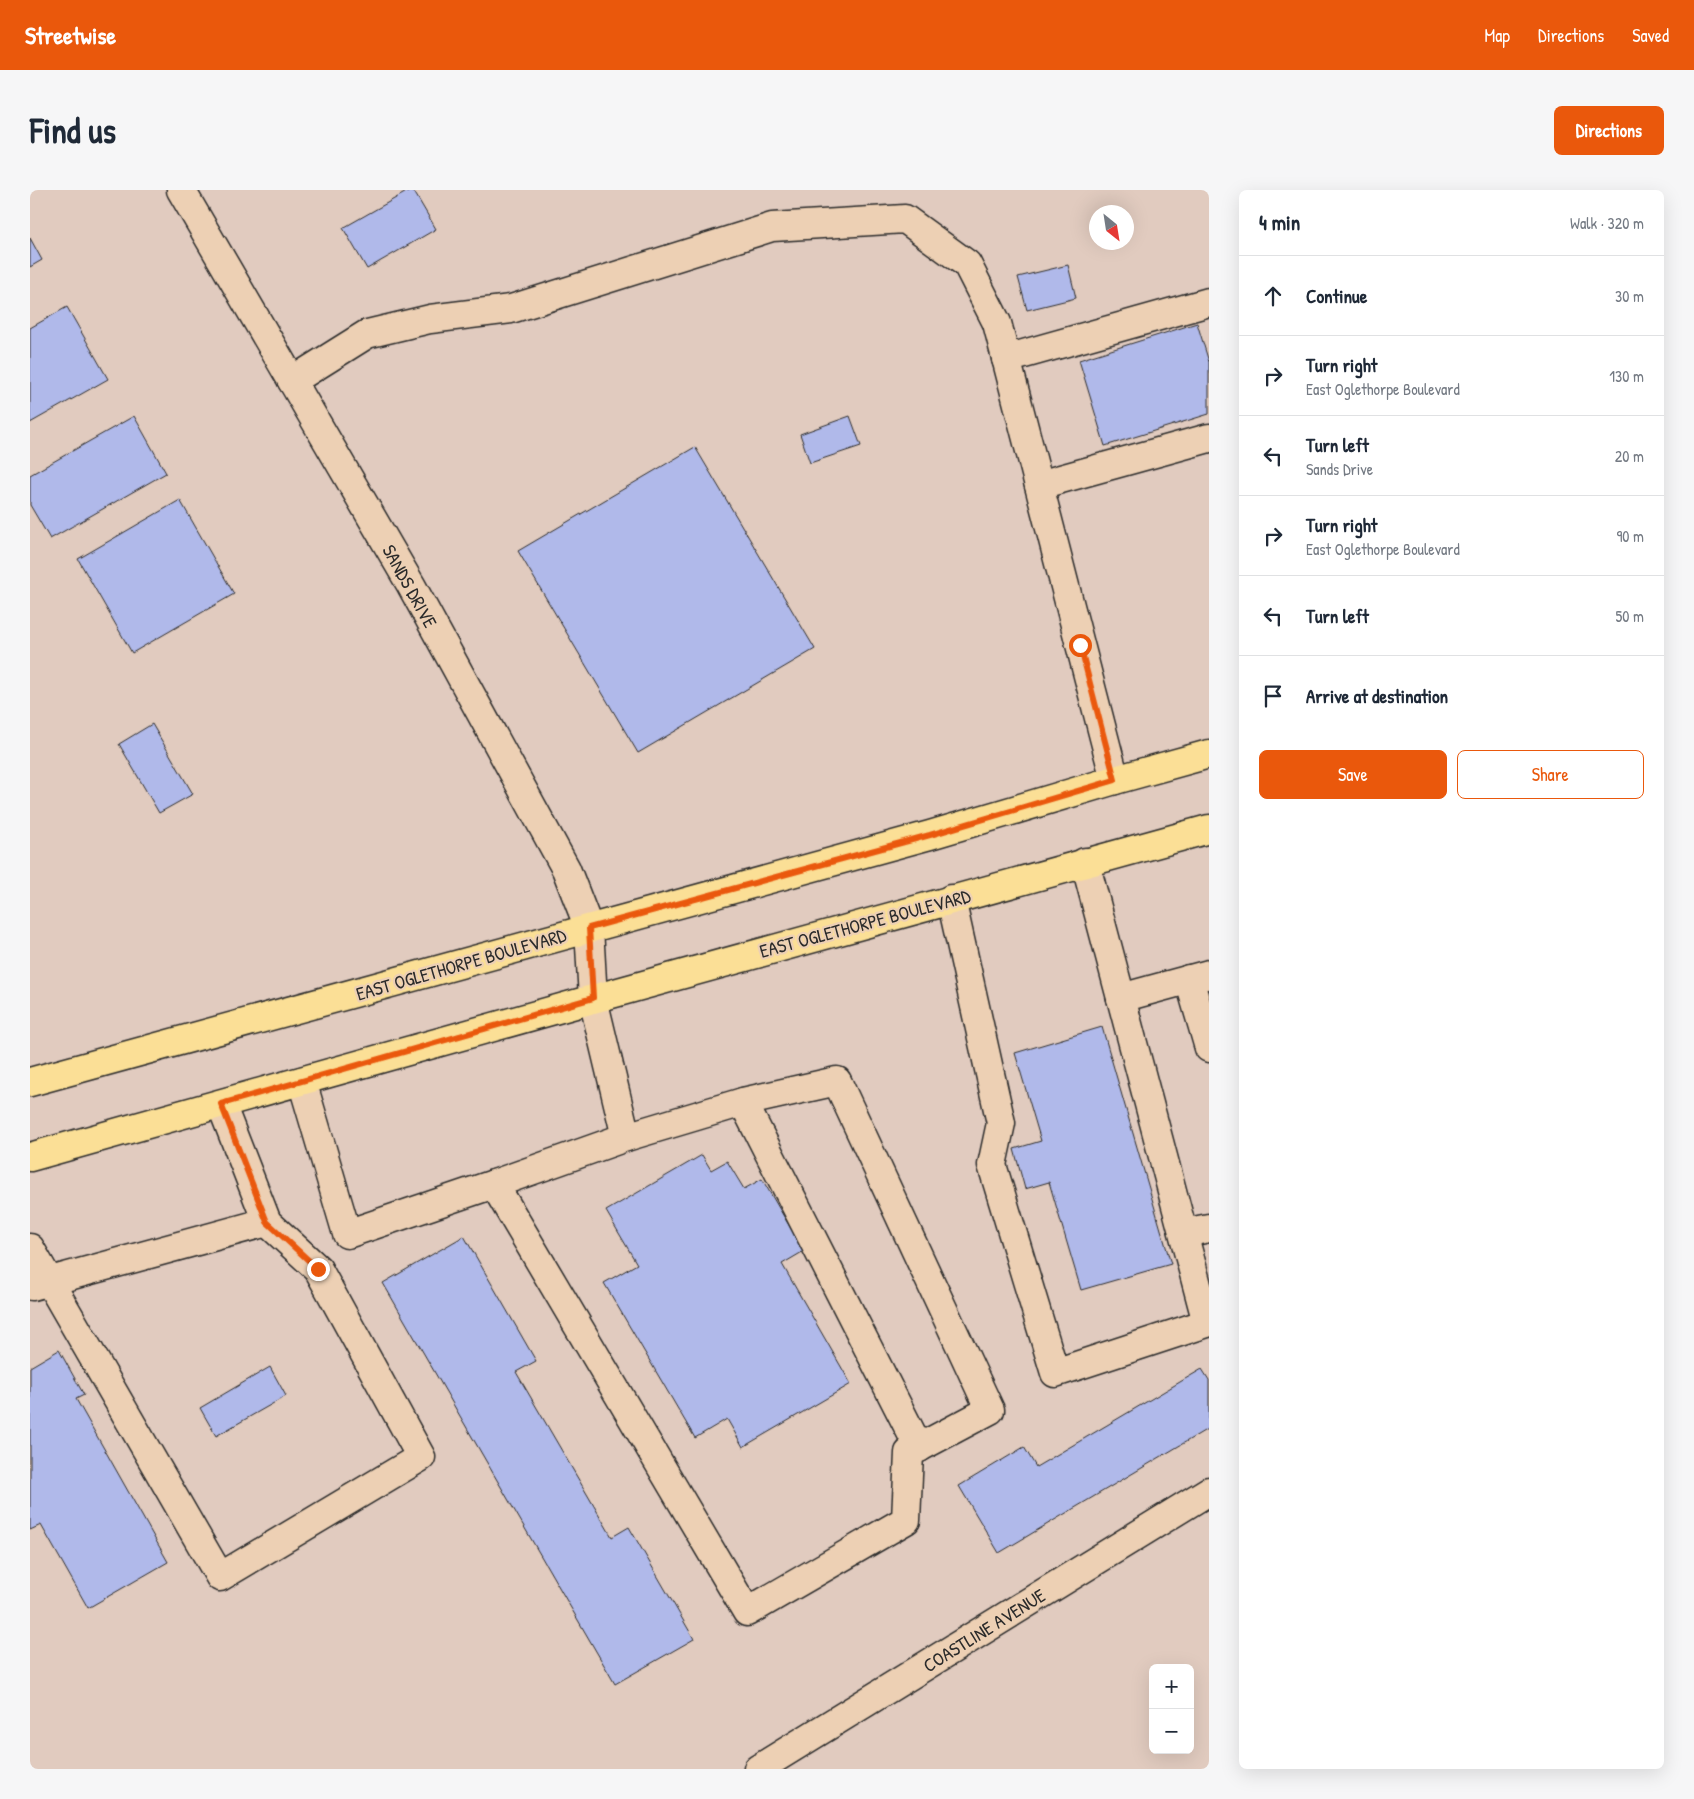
<!DOCTYPE html>
<html lang="en">
<head>
<meta charset="utf-8">
<style>
	:root { --surface:#fff; --page:#f6f6f7; --text:#1f2937; --muted:#747a83; --line:#e0e1e3; --accent:#ea580c }
	body { margin:0; font-family:"Patrick Hand",sans-serif; background:var(--page); color:var(--text) }
	.controls { position:absolute; right:15px; bottom:15px; display:grid; overflow:hidden; border-radius:8px; box-shadow:0 5px 20px #0002 }
	.controls button { width:45px; height:45px; display:grid; place-items:center; padding:0; border:0; border-bottom:1px solid var(--line); background:var(--surface); color:var(--text); font:25px sans-serif }
	.compass { position:absolute; left:1059px; top:15px; width:45px; height:45px; border-radius:50%; background:var(--surface); box-shadow:0 5px 20px #0002; rotate:150deg }
	.stop { position:absolute; width:15px; height:15px; margin:-11px; border:4px solid #ea580c; border-radius:50%; background:#fff }
	.stop.end { background:#ea580c; border-color:#fff; box-shadow:0 1px 5px #0008 }
	.list { margin:0; padding:0; list-style:none }
	h2 { display:flex; justify-content:space-between; align-items:center; height:65px; margin:0; padding:0 20px; font-size:21px }
	h2 small { font-size:16px; font-weight:400; color:var(--muted) }
	.list li { display:grid; grid-template-columns:32px 1fr auto; gap:15px; align-items:center; box-sizing:border-box; height:80px; padding:0 20px; border-top:1px solid var(--line) }
	.list b { display:block; font-size:19px; white-space:nowrap }
	.list p { margin:0; font-size:16px; white-space:nowrap; color:var(--muted) }
	.list em { font-size:16px; font-style:normal; color:var(--muted) }
	.actions { display:flex; gap:10px; padding:15px 20px }
	.actions a { flex:1; padding:11px 0; border:1px solid var(--accent); border-radius:8px; text-align:center; font-size:18px; color:var(--accent) }
	.actions .main { background:var(--accent); color:#fff }
	.icon { flex:none; width:28px; height:28px; fill:none; stroke:currentColor; stroke-width:2; stroke-linecap:round; stroke-linejoin:round }
	.map { position:relative; flex:none; width:1179px; height:1579px; overflow:hidden; border-radius:8px }
	header { display:flex; align-items:center; gap:30px; box-sizing:border-box; height:70px; padding:0 25px; background:var(--accent); color:#fff }
	header strong { font-size:24px }
	nav { display:flex; gap:28px; margin-inline-start:auto; font-size:18px }
	.intro { display:flex; align-items:center; justify-content:space-between; box-sizing:border-box; height:120px; padding:0 30px }
	h1 { margin:0; font-size:35px }
	.button { padding:12px 22px; border-radius:8px; background:var(--accent); color:#fff; font-size:18px; font-weight:700 }
	main { display:flex; gap:30px; padding:0 30px }
	aside { flex:1; background:var(--surface); border-radius:8px; box-shadow:0 5px 20px #0002 }
	.map>svg:first-child { display:block }
</style>
</head>
<body>
<header>
<strong>Streetwise</strong>
<nav><a>Map</a><a>Directions</a><a>Saved</a></nav>
</header>
<div class="intro"><h1>Find us</h1><a class="button">Directions</a></div>
<main>
<div class="map">
<svg width="1179" height="1579" viewBox="0 0 1179 1579">
	<rect width="100%" height="100%" fill="#e1cbbf"/>
	<filter id="ink" filterUnits="userSpaceOnUse"><feTurbulence type="fractalNoise" baseFrequency=".02" numOctaves="2"/><feDisplacementMap in="SourceGraphic" scale="10" xChannelSelector="R" yChannelSelector="G"/><feConvolveMatrix kernelMatrix="1 2 1 2 8 2 1 2 1" color-interpolation-filters="sRGB"/></filter>
	<g filter="url(#ink)">
		<g fill="#b0b9ea" stroke="#2b2b2b">
			<polygon points="380,0 383,0 406,39 337,79 313,38"/>
			<polygon points="0,48 12,70 0,77"/>
			<polygon points="1038,75 1046,108 997,120 988,87"/>
			<polygon points="37,117 78,189 0,233 0,138"/>
			<polygon points="1167,133 1179,172 1179,224 1075,256 1049,170"/>
			<polygon points="104,226 136,283 20,349 0,315 0,285"/>
			<polygon points="820,226 831,256 780,273 770,244"/>
			<polygon points="665,257 785,459 608,563 488,361"/>
			<polygon points="150,310 204,404 102,463 48,369"/>
			<polygon points="122,534 163,604 129,623 89,554"/>
			<polygon points="1072,837 1141,1074 1051,1100 1019,992 995,999 984,959 1011,951 985,863"/>
			<polygon points="672,965 681,980 697,971 714,999 732,989 774,1061 752,1074 821,1194 713,1257 697,1229 665,1248 574,1093 607,1074 576,1021"/>
			<polygon points="434,1046 506,1171 486,1182 582,1347 599,1337 664,1449 585,1494 353,1093"/>
			<polygon points="29,1160 54,1205 46,1209 138,1372 58,1418 11,1335 0,1340 0,1177"/>
			<polygon points="240,1177 256,1206 186,1246 170,1218"/>
			<polygon points="1172,1179 1179,1190 1179,1238 969,1363 929,1296 994,1257 1006,1277"/>
		</g>
		<g fill="none" stroke-linecap="round" stroke-linejoin="round">
			<defs>
				<g id="minor">
					<polyline points="151,0 381,395 536,679 559,738 563,809 596,947"/>
					<polyline points="976,169 1179,112"/>
					<polyline points="262,191 337,144 400,129 481,119 742,37 875,29 937,74 967,133 1085,590"/>
					<polyline points="1009,295 1179,248"/>
					<polyline points="921,709 971,933 962,975 1025,1183 1177,1133 1055,672"/>
					<polyline points="1159,789 1179,858"/>
					<polyline points="1091,808 1179,784"/>
					<polyline points="272,891 317,1044 464,994"/>
					<polygon points="807,891 960,1220 879,1263 876,1330 717,1422 464,994 596,947 713,912"/>
					<polyline points="713,912 889,1258"/>
					<polyline points="1154,1043 1179,1038"/>
					<polyline points="0,1058 190,1387 391,1267 288,1079 237,1032 191,914"/>
					<polyline points="2,1096 237,1032"/>
					<polyline points="728,1579 1179,1301"/>
				</g>
				<g id="major">
					<polyline points="0,892 900,645 1085,590 1179,564"/>
					<polyline points="0,967 563,809 1179,639"/>
				</g>
			</defs>
			<use href="#minor" stroke="#2b2b2b" stroke-width="31"/>
			<use href="#major" stroke="#2b2b2b" stroke-width="31"/>
			<use href="#minor" stroke="#edd0b4" stroke-width="28"/>
			<use href="#major" stroke="#fbdf96" stroke-width="28"/>
		</g>
	</g>
	<g fill="none" stroke-linecap="round" stroke-linejoin="round" filter="url(#ink)">
		<polyline stroke="#ea580c" stroke-width="6" points="288,1079 237,1032 191,914 563,808 559,738 900,645 1085,590 1050,455"/>
	</g>
	<g text-anchor="middle" dominant-baseline="central" stroke-width="4.5" stroke-linejoin="round" paint-order="stroke">
		<g font-size="19" fill="#2b2b2b" stroke="#edd0b4">
			<text transform="translate(380 396) rotate(61)">SANDS DRIVE</text>
			<text transform="translate(835 733) rotate(-15)">EAST OGLETHORPE BOULEVARD</text>
			<text transform="translate(431 774) rotate(-16)">EAST OGLETHORPE BOULEVARD</text>
			<text transform="translate(954 1440) rotate(-32)">COASTLINE AVENUE</text>
		</g>
	</g>
</svg>
<div class="controls">
<button>+</button>
<button>−</button>
</div>
<svg class="compass" viewBox="-18 -18 36 36"><path d="M0-13l5 13h-10z" fill="#e53935"/><path d="M0 13l5-13h-10z" fill="#747a83"/></svg>
<div class="stop" style="left:1050px;top:455px"></div>
<div class="stop end" style="left:288px;top:1079px"></div>
</div>
<aside>
<h2>4 min<small>Walk · 320 m</small></h2>
<ul class="list">
<li><svg class="icon" aria-label="ahead" viewBox="0 0 24 24"><path d="M12 20V5M6 11l6-6 6 6"/></svg><div><b>Continue</b></div><em>30 m</em></li>
<li><svg class="icon" aria-label="right" viewBox="0 0 24 24"><path d="M7 20v-9h11M14 6l5 5-5 5"/></svg><div><b>Turn right</b><p>East Oglethorpe Boulevard</p></div><em>130 m</em></li>
<li><svg class="icon" aria-label="left" viewBox="0 0 24 24"><path d="M17 20v-9H6M10 6l-5 5 5 5"/></svg><div><b>Turn left</b><p>Sands Drive</p></div><em>20 m</em></li>
<li><svg class="icon" aria-label="right" viewBox="0 0 24 24"><path d="M7 20v-9h11M14 6l5 5-5 5"/></svg><div><b>Turn right</b><p>East Oglethorpe Boulevard</p></div><em>90 m</em></li>
<li><svg class="icon" aria-label="left" viewBox="0 0 24 24"><path d="M17 20v-9H6M10 6l-5 5 5 5"/></svg><div><b>Turn left</b></div><em>50 m</em></li>
<li><svg class="icon" aria-label="arrive" viewBox="0 0 24 24"><path d="M6 21V4h12l-3 4 3 4H6"/></svg><div><b>Arrive at destination</b></div></li>
</ul>
<div class="actions"><a class="main">Save</a><a>Share</a></div>
</aside>
</main>
</body>
</html>
